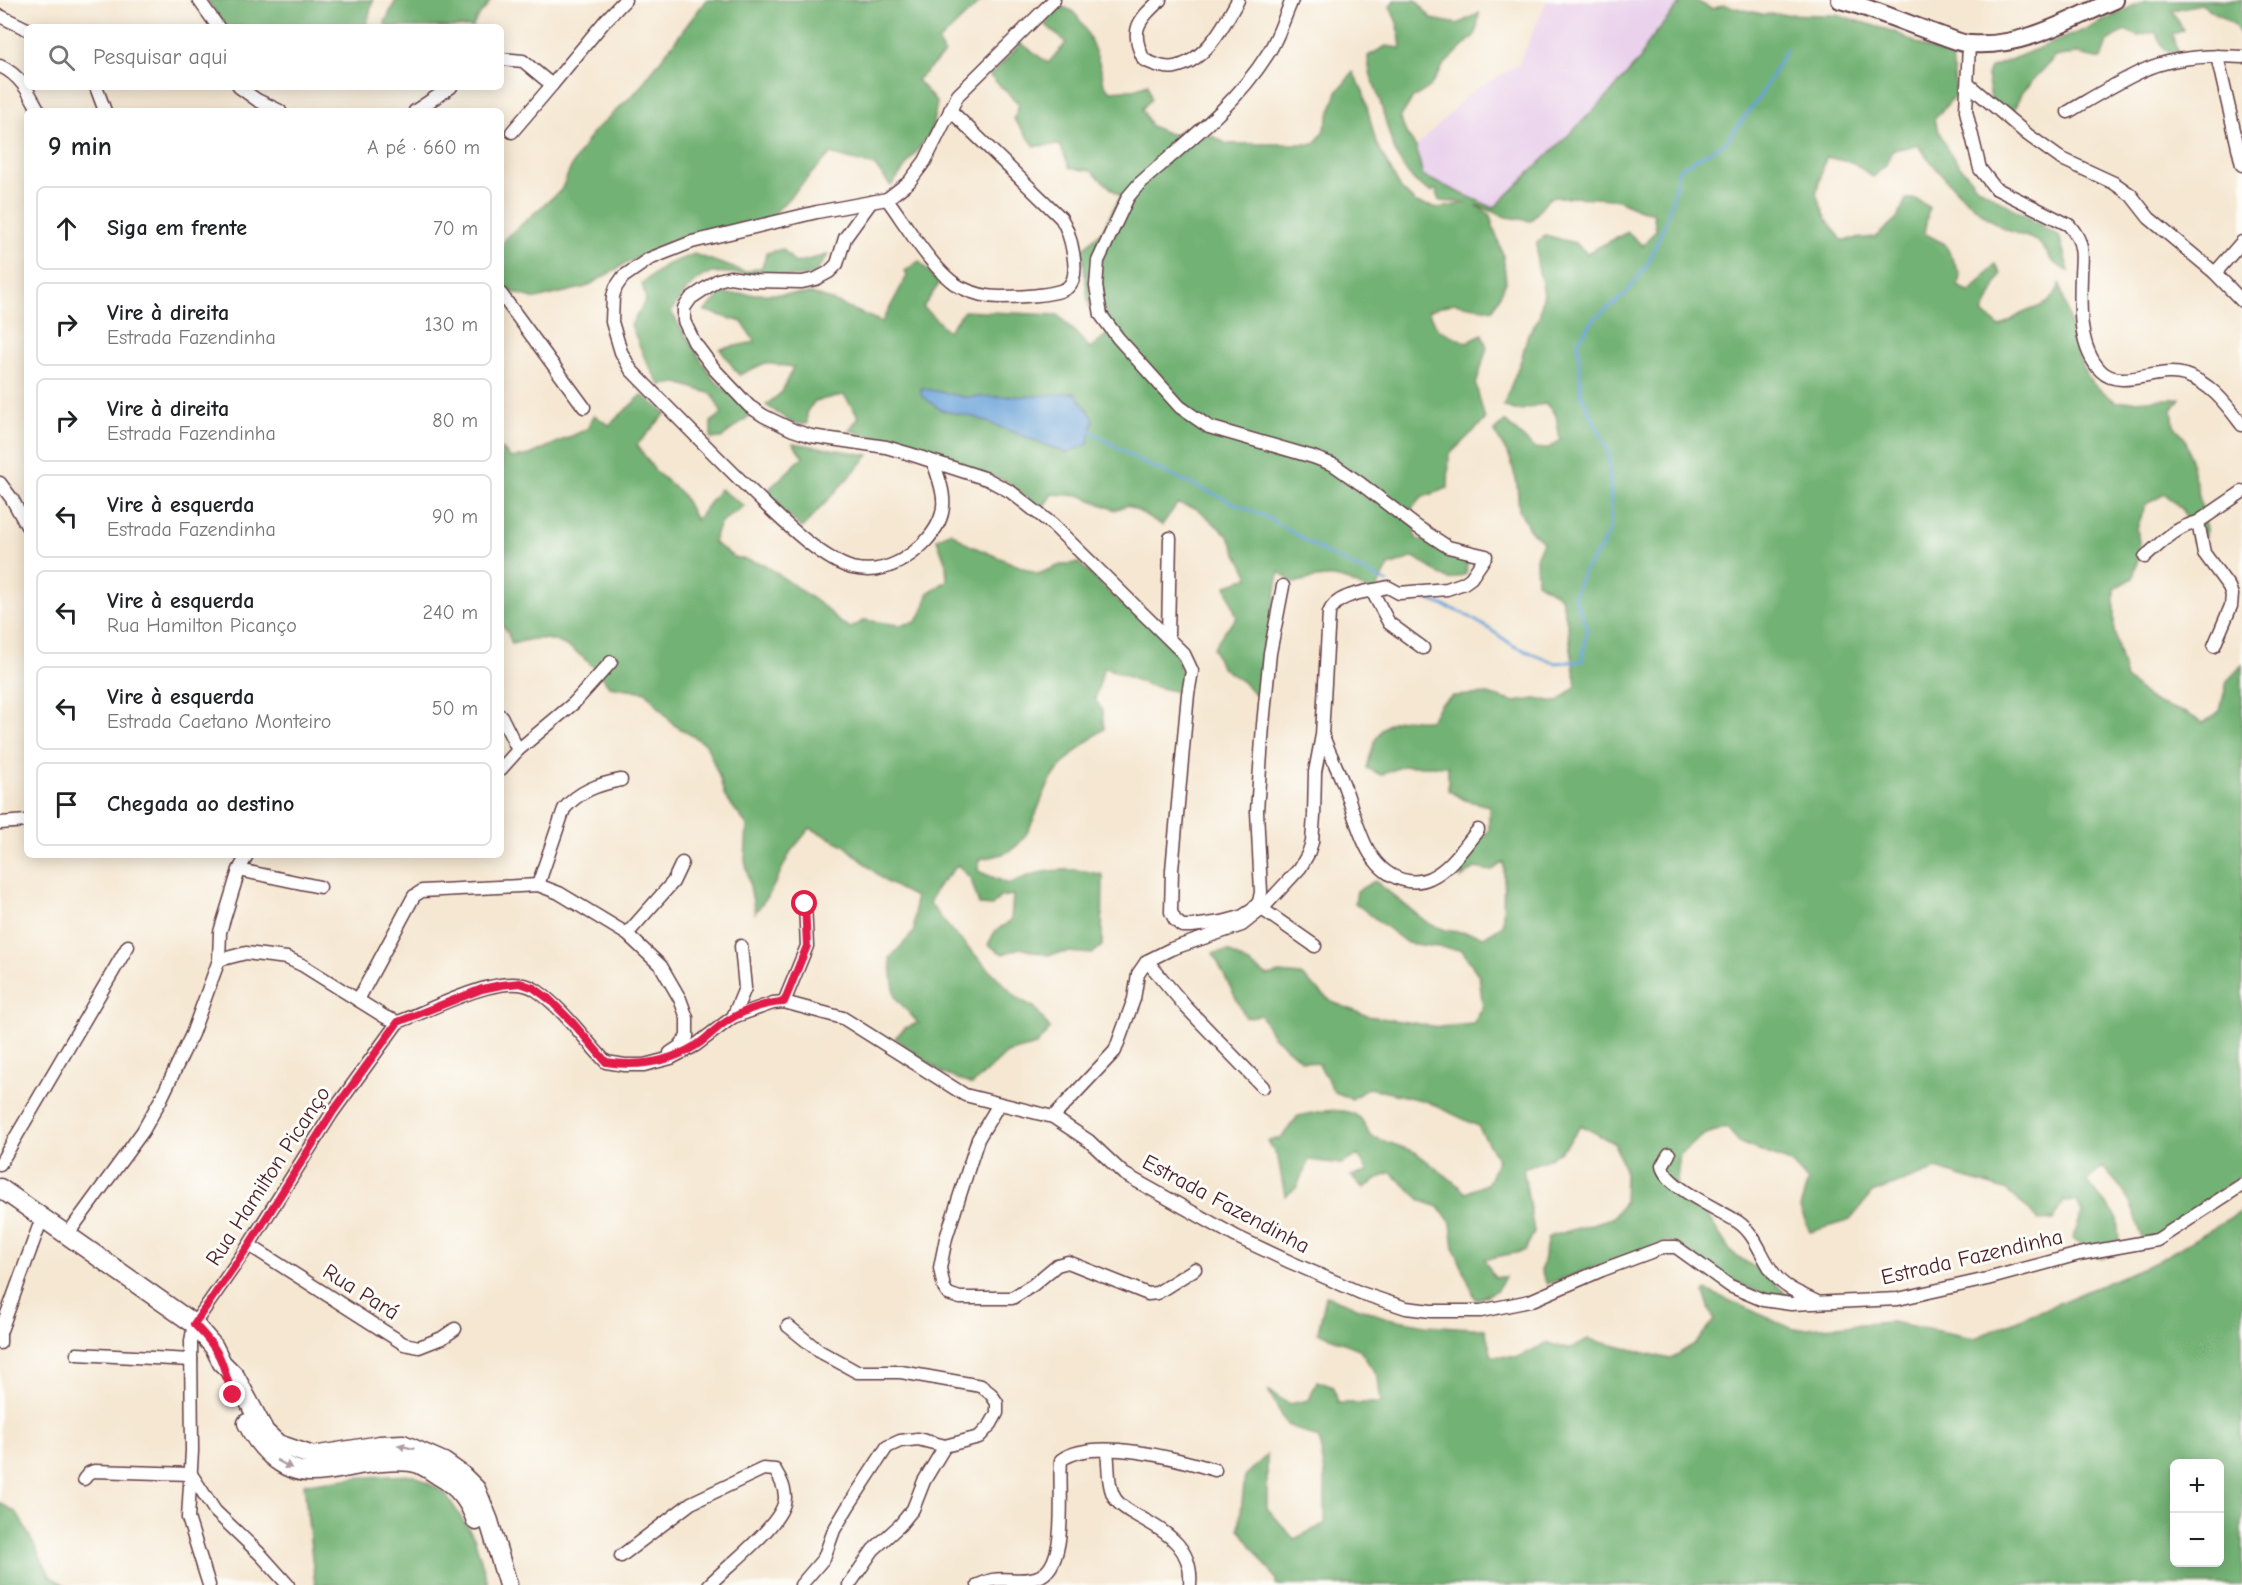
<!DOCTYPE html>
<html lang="pt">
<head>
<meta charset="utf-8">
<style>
	:root { --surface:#fff; --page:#f6f6f6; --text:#202124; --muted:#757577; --line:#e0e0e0 }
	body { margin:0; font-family:"Comic Neue",sans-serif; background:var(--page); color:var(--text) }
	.controls { position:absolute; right:18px; bottom:18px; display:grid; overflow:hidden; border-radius:9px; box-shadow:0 3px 15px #0003 }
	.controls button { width:54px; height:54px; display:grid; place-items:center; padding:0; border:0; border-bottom:2px solid var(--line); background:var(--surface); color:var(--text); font:30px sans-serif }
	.stop { position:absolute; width:18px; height:18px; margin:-14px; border:4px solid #e11d48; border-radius:50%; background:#fff }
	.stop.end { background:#e11d48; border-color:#fff; box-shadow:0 2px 6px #0008 }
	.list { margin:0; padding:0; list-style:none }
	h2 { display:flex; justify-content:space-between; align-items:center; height:78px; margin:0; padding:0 24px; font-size:26px }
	h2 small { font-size:20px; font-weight:400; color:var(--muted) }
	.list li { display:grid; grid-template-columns:39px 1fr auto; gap:18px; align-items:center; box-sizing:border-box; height:84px; margin:0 12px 12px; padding:0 12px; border:2px solid var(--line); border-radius:9px }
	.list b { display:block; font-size:22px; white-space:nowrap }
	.list p { margin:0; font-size:20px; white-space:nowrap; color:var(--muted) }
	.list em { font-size:20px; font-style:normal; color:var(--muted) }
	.icon { flex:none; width:33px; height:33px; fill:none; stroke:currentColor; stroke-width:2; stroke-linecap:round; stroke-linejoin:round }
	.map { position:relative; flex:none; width:2242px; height:1585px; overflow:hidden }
	.search { position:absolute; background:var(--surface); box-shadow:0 3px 15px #0003; left:24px; top:24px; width:480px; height:66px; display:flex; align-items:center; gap:15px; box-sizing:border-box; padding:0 21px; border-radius:9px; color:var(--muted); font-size:22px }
	.panel { position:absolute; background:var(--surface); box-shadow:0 3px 15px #0003; left:24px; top:108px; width:480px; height:750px; border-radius:9px }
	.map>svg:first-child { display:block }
</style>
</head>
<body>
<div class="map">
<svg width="2242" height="1585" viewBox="0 0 2242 1585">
	<rect width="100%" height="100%" fill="#fdfcf7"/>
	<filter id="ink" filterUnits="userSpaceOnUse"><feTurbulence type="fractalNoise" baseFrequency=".0167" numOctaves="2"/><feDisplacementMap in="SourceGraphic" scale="12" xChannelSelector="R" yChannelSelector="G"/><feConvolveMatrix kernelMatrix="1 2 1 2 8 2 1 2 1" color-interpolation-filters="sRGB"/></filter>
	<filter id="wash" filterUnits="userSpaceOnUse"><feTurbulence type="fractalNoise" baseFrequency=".008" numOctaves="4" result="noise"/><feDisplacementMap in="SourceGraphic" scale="24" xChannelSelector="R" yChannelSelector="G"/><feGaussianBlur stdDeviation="1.35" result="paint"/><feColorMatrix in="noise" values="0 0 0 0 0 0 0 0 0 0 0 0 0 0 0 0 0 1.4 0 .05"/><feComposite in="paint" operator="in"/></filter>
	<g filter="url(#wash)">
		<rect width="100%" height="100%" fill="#f5e7d1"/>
		<polygon fill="#ead1ec" points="1547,0 1683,0 1646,45 1640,59 1608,96 1494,208 1422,176 1416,147 1470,93 1519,64"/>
		<g fill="#73b274" stroke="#5e6850" stroke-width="1.5" fill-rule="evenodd">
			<polygon points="207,0 373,0 366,27 226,27"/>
			<path d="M396,0H490C487,11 475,16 473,27H386L385,22Z"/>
			<polygon points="706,0 982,0 938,42 944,54 917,80 937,103 931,132 891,186 875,166 830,154 770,218 740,228 676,239 621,266 586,287 536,299 502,289 501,247 506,238 561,190 572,165 592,133 637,91"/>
			<path d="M1394,0H1416L1432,19L1458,24L1479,13L1476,34L1443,66L1430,87L1412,99L1400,118L1406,133L1416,147L1423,176L1494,208L1608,96L1640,59L1646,45L1683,0H1694L1712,9L1724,5L1762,14L1837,15L1895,32L1926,48L1952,57L1956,94L1934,120L1948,151L1976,186L2059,236L2069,271C2045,261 2054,258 2039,243C2030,235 2011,234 2001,227C1965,203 1944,178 1917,145L1893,150L1885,166L1873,177L1854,163L1826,157L1816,194L1827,220L1842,240L1876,237L1898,217L1906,199H1916L1929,207L1924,233L1945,244L1960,274L1958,286L1970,293L1995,264L2001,274L1983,313L2000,327C2007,323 2014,318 2021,314C2042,303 2049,310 2060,284L2079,359L2091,382L2116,402L2180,398L2172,410L2174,425L2186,440L2200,500L2206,529L2203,544L2193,542L2183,510L2165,494L2146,504L2137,528L2140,550L2133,578L2114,589V631L2126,679L2152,701L2186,713L2203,723L2220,711L2227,681L2242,665V1174L2144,1246C2135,1210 2129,1193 2102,1167L2087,1182L2117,1217L2120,1252L2101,1259L2073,1238L2082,1213L2077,1201L2063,1202L2053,1220L2038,1221L2028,1209L2005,1190L1936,1169L1872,1193L1850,1220L1810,1232L1800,1208L1808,1181L1790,1162L1740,1143L1726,1127L1704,1135L1680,1154L1676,1187L1699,1203L1731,1252L1766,1275L1787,1295L1776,1302L1723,1275L1669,1241L1547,1284L1541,1271L1548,1237L1612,1218L1624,1203L1625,1173L1615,1144L1581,1125C1562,1155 1556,1157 1523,1168L1534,1232L1525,1251L1485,1259L1494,1277H1505L1496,1291L1476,1300L1454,1248L1451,1223L1439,1207L1422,1201L1390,1172L1363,1188L1351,1176L1368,1172L1358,1155L1341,1164L1309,1160L1296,1188L1285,1196L1278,1158L1268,1141L1281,1138L1298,1116C1316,1112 1345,1105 1360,1118C1364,1122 1367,1130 1370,1136L1415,1152L1454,1182L1466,1193L1488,1183L1498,1160L1478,1126L1426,1101L1368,1088L1352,1099L1334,1092L1319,1064L1301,1060L1272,1035L1261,1015L1246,1018L1213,953L1228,951L1268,976L1279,973L1301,975L1332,1002L1368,1016L1439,1027L1473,1024L1483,1008L1479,976L1462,950L1407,943L1355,903L1357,891L1375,881L1429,924L1446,930L1475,934L1484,937L1503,925L1504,862L1491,871L1475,868L1461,878L1460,864L1489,830V806L1465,800L1448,790V766H1403L1381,775L1367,768C1372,749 1376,724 1399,720C1410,717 1419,723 1432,719L1440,704L1453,696L1488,694L1515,702L1535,699L1558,702L1576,686L1568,626L1561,597L1537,582L1536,558L1543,542L1529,529L1519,510L1517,483L1510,458L1494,431L1505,421L1534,448L1547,449L1560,440L1556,415L1546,404C1524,405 1526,416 1503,406L1521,360L1528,334L1539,318L1544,293L1537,263V243L1545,235L1575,243L1587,253L1628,232L1643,246L1656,230L1653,212C1634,210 1636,208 1621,201C1614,198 1557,196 1549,198L1531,221L1506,217L1476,205L1489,214L1503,255L1506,282L1493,310L1453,303L1428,311L1438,329L1467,343L1482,334L1487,347L1476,385L1485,420L1449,455L1448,488L1423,497L1412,508L1416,539L1468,555L1466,574L1449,580L1414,557L1389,566L1374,593C1337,575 1334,572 1294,583L1279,572L1259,698L1243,682L1221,667L1213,648L1226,629L1237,618L1226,586L1249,577L1228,536L1198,509L1177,504L1162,525L1128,505L1115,510L1082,496L1052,494L1042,509L1006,481L949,460L849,430L859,417L844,395L815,401L807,411V424L792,423L766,405L782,392L793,367L765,363L739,375L720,349L755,342L742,322L705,311L721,294H812L828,299L882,322L907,276L905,271L919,261L939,284L923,307L948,331L964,311L1058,315L1090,348L1109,333L1089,307L1082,250L1102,231L1120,196L1091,171L1070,168L1060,145L1035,146L1014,119L1019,104L990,76L1021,43L1048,63L1066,43L1045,24L1059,6C1063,7 1069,9 1072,11C1087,24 1102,66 1104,85L1111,91L1134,89L1148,84L1151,99L1142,109L1151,126L1167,133L1182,136H1212L1227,144H1315L1324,130L1337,92L1353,72L1363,91L1376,143L1401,189L1416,203L1439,208L1467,203L1440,201L1436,189L1431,192C1425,188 1417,184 1412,178C1392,157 1388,128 1380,101C1375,83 1368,75 1368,56L1386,46L1401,48L1398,25L1390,7Z"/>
			<polygon points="2145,0 2242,0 2242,40 2235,25 2201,4 2172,10 2183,30 2172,35 2178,54 2165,50 2155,32 2138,36 2125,30 2107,42 2101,59 2078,54 2056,56 2022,92 2010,118 1992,105 1987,75 1990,68 2091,27"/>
			<path d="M783,249L795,263L828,255L813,275C798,276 782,278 766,277C714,273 703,260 671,312L713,379L753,413L721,438L711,439V422L722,414L712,394L678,383L660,385L646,361L631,325L646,300L642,283L666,265L694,254L745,272L762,267L767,253Z"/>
			<path d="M642,395L666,413L637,445L655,471L682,494L696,520L720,489L744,506L720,523L713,542L734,557L763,564L778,574L827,609L839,622L851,628L865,620L899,625L916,622L922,612L929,592L947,581L946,564L937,539L951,532L969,545L1038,574L1063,564L1079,563L1121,604L1158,630L1176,654L1185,685L1181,693L1148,685L1104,667L1095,699L1102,710L1104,729C1085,743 1064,759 1051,780C1037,802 1034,835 1011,850C1003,856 989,857 980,859L978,871L1009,884C1040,868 1071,866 1103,875L1102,946L1092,954L1068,952L1048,955L1020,948L1003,954L988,945L995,931L1011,921L1013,895L1000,897L992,906L979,905L971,879L958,865L937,887L929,903L950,929L1016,997L1035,1008L1050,1029L1036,1045L1007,1053L972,1085L944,1074L895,1038L905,1028L918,1023L895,997L890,958L914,932L915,897L886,882L844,845L810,828L791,851L770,893L755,913L745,860L747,825L725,797L719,776L706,744L674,725L646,692L609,686C595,666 571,642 545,639C534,638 522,641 512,644L506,629L501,625V448L511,458L530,455L587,429L594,415L609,425Z"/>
			<polygon points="793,443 869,455 802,528 764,494 803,457"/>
			<path d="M2242,1211V1585H1276V1579L1239,1529L1245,1476L1267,1455V1508L1294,1539L1325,1524V1474L1319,1439L1287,1425L1268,1390L1289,1404L1309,1400L1317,1381L1334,1387L1338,1403H1381L1378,1377L1359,1349L1318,1332L1326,1296L1387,1318L1426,1325L1485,1329L1492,1356L1518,1357L1547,1343L1569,1349L1588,1339L1670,1359L1696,1343L1714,1320L1704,1293L1706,1290L1793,1329L1891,1322L1975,1338L2156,1262ZM2174,1464H2220V1562H2174Z"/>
			<polygon points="414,1475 445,1493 474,1537 488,1583 474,1585 315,1585 304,1484 363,1477"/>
			<polygon points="0,1503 17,1513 51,1577 65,1585 0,1585"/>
		</g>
		<polygon fill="#69a3d9" stroke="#5a6182" stroke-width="1.5" points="921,388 965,397 1032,396 1075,393 1094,419 1088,444 1066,453 977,418 941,410 921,395"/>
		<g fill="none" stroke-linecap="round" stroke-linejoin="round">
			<g stroke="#69a3d9" stroke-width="3">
				<polyline points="1091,431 1139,461 1270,519 1328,554 1388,583"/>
				<polyline points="1419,596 1463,613 1488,628 1514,646 1555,663 1582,661 1587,628 1574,596 1583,572 1601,548 1610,530 1611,511 1609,453 1581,394 1578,341 1595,318 1625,295 1648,264 1669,213 1679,169 1726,142 1761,95 1786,50"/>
			</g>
		</g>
	</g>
	<g filter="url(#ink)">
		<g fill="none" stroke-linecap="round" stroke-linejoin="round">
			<defs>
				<g id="street">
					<polyline points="199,0 218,27"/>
					<path d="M1160,0C1138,21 1129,30 1144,60C1154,64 1164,69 1175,67C1206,61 1224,25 1238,0"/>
					<polyline points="0,16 27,29"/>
					<path d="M1969,44L1966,111L1980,169L1995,188L2069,225C2075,232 2080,239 2081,248C2083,257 2081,267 2081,276C2080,306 2078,348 2101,371C2121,391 2159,366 2185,375C2211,383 2226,404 2242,425"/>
					<polyline points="2217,56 2242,165"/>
					<polyline points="501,59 523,61 552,85 605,21 625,0"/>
					<path d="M0,66C20,75 29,92 39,111"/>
					<polyline points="1968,84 2028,135 2060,158 2114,183 2131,195 2149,218 2215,273 2242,301"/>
					<polyline points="96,87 105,111"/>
					<polyline points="239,87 257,100 280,111"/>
					<polyline points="415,111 451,87"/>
					<path d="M2068,112C2092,98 2116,83 2142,71C2172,57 2209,55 2242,57"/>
					<polyline points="512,132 552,85"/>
					<path d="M887,199C905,223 934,273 960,287C972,293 986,297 1000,297C1014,297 1057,296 1068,287C1082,275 1070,232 1061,218L950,110"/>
					<polyline points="871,202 845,238 837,264 829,272 816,279 802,282 755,281 730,277 718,280 691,298 684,308 684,321 694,342 715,370 749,406 764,416 793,430 811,436 886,447 910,454 987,479 1011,492 1053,525 1184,654 1192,671 1188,694 1172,870 1171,912 1175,920 1182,926 1192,926 1222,922 1241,917 1252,910 1259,902 1261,892 1257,811 1263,725 1270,653 1283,586"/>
					<polyline points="2215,273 2242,242"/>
					<polyline points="501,294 584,407"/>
					<path d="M933,462C945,494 951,514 925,542C905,562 881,575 852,568C824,560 788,526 767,506C721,462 676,416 631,370L621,352L612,322L613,296L616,287L623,277L649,259L692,242L817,212L887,199L909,182L925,161L958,95L1054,0"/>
					<polyline points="0,483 12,499 27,526"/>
					<path d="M2145,557C2162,542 2176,527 2198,522"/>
					<polyline points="1372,591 1389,623 1423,648"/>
					<polyline points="1168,636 1170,538"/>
					<polyline points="2214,646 2231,606 2232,595 2229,587 2204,553 2198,522 2242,492"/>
					<polyline points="501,716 518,750 501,769"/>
					<path d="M1323,736C1330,755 1340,773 1346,791C1358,824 1366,874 1408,881C1416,882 1422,882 1430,878C1450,869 1464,847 1478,830"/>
					<polyline points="518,750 574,703 611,662"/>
					<polyline points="0,823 27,821"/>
					<polyline points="239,870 320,887"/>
					<path d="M538,885L564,809C579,791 599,784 621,780"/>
					<polyline points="1262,909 1315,946"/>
					<polyline points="627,934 673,882 682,863"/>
					<path d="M219,960L246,953L287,958L302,965L385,1017L398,1022C431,1011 505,968 536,990C564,1009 583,1038 606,1062L625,1065H644L671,1058L696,1045L733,1017L773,1003L784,1002L843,1018L965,1095L1053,1117L1089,1141L1124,1174L1237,1237L1290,1262L1361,1293L1406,1308L1431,1311H1481L1530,1301L1602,1270L1664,1247H1676L1730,1286L1763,1300L1791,1304L1898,1299L1987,1279L2079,1254L2157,1240L2242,1185"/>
					<polyline points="1147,961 1186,1007 1263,1087"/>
					<polyline points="358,1000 414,896 422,891 538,885 559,893 627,934 661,966 680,999 687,1018 687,1037 679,1047 670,1053"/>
					<polyline points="784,1002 807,946 805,904"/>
					<polyline points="733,1017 745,988 741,946"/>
					<polyline points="999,1104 978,1139 946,1238 940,1268 944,1288 948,1294 960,1298 1012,1298 1033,1285 1057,1265 1068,1262 1148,1294 1157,1293 1195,1269"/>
					<path d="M1053,1117L1115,1051L1134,999L1138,974L1147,961L1171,949L1242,925L1262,909L1300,868L1308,854L1312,842L1314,816L1315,772L1322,735L1329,613C1336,593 1369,592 1388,587L1399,593L1447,589L1464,583L1471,578L1486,556L1448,547L1416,526L1361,484L1334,465L1313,457L1209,427L1180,407L1118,338L1101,315L1096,286L1098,261L1128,197L1139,184C1184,144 1235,106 1267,55C1278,39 1284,18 1292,0"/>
					<path d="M1669,1154L1662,1166C1666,1187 1720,1210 1738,1222C1757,1235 1761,1258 1775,1275C1785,1289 1802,1294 1817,1302"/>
					<polyline points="0,1164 128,946"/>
					<polyline points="67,1235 143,1131 161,1099 192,1034 219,960 220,932 239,870 247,855"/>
					<polyline points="249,1245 404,1344 419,1347 442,1338 455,1329"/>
					<polyline points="788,1326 819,1351 857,1372 901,1372 981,1386 991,1394 997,1403 997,1413 991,1424 979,1437 945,1446 918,1439 900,1441 887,1447 849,1505 834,1530 824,1558 801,1585"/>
					<polyline points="0,1343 0,1333 42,1218"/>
					<polyline points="77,1354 191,1360"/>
					<path d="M1107,1450C1109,1465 1107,1488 1116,1500C1123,1509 1134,1514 1143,1519C1170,1534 1193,1550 1190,1585"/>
					<polyline points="191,1474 215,1511 261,1555 288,1585"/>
					<polyline points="84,1479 89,1473 94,1471 191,1474"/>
					<path d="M621,1556L691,1503L763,1469L775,1470C780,1478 785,1487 785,1497C786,1522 727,1566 709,1585"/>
					<polyline points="209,1585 188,1518 192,1451 191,1341 194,1324 249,1245 332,1113 398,1022"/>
					<polyline points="849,1585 873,1550 900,1525 913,1509 924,1481 945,1446"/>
					<path d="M978,1585C982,1584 987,1581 992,1580C1007,1577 1022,1583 1038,1577C1070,1566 1058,1489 1061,1460C1094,1436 1179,1459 1215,1470"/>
				</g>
				<path id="secondary" d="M1840,0C1875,9 1907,24 1940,35C1950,38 1961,44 1971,44C2023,48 2069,20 2115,0"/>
				<g id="primary">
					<polyline points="0,1188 194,1324 214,1347 222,1363 235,1376 265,1432 278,1444 313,1456 380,1445 403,1444 444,1462 461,1474 476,1489 489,1521 508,1585"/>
					<path d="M247,1423C258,1446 280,1471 309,1472C333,1473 358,1463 382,1462C394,1461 408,1460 419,1464C426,1467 433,1472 439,1476C458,1487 469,1500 476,1521"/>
				</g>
			</defs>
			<use href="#street" stroke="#643d44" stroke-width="15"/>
			<use href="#secondary" stroke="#643d44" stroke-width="20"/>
			<use href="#primary" stroke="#643d44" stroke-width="21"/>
			<use href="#street" stroke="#fff" stroke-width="12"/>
			<use href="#secondary" stroke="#fff" stroke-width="16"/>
			<use href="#primary" stroke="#fff" stroke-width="18"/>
		</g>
		<defs><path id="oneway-solid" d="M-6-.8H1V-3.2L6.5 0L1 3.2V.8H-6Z" transform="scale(1.5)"/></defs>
		<g fill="#ae9aa0">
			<use href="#oneway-solid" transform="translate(406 1447) rotate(-166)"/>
			<use href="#oneway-solid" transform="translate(284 1464) rotate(28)"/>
		</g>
	</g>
	<g fill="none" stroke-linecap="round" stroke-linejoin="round" filter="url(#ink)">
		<path stroke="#e11d48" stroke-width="8" d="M233,1395C228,1384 226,1374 222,1363C217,1348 205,1335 194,1324L249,1245L332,1113L398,1022L482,989L501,985L520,983L534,988L549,999L573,1023L606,1062C638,1067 667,1063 695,1046C704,1041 712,1032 720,1026C738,1012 762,1003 784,1002L807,946L805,904"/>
	</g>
	<g text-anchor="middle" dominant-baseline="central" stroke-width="6" stroke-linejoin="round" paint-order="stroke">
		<g font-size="22" fill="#4a1f2b" stroke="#fdfcf7">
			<text transform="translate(268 1176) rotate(-57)">Rua Hamilton Picanço</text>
			<text transform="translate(1226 1204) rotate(28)">Estrada Fazendinha</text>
			<text transform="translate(1972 1257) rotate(-13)">Estrada Fazendinha</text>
			<text transform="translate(361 1292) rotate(32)">Rua Pará</text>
		</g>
	</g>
</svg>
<div class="controls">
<button>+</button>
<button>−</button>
</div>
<div class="stop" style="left:805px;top:904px"></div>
<div class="stop end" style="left:233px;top:1395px"></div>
<div class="search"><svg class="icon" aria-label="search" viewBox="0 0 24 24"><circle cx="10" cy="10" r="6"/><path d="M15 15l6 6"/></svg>Pesquisar aqui</div>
<section class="panel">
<h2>9 min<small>A pé · 660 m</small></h2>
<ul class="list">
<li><svg class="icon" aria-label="ahead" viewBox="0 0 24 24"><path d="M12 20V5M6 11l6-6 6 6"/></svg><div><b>Siga em frente</b></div><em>70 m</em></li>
<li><svg class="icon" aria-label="right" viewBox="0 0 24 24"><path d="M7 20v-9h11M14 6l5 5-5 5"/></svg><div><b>Vire à direita</b><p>Estrada Fazendinha</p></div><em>130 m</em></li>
<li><svg class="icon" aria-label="right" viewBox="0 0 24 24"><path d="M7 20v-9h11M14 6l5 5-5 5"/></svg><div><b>Vire à direita</b><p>Estrada Fazendinha</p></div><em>80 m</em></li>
<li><svg class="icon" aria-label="left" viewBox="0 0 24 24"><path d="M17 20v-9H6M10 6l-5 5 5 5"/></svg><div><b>Vire à esquerda</b><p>Estrada Fazendinha</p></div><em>90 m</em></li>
<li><svg class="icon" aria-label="left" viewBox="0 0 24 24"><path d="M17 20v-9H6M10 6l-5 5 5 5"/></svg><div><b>Vire à esquerda</b><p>Rua Hamilton Picanço</p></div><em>240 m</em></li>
<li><svg class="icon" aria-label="left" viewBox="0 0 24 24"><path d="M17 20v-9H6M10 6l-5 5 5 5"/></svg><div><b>Vire à esquerda</b><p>Estrada Caetano Monteiro</p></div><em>50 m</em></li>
<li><svg class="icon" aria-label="arrive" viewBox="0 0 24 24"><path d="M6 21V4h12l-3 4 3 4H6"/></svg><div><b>Chegada ao destino</b></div></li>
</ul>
</section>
</div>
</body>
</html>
